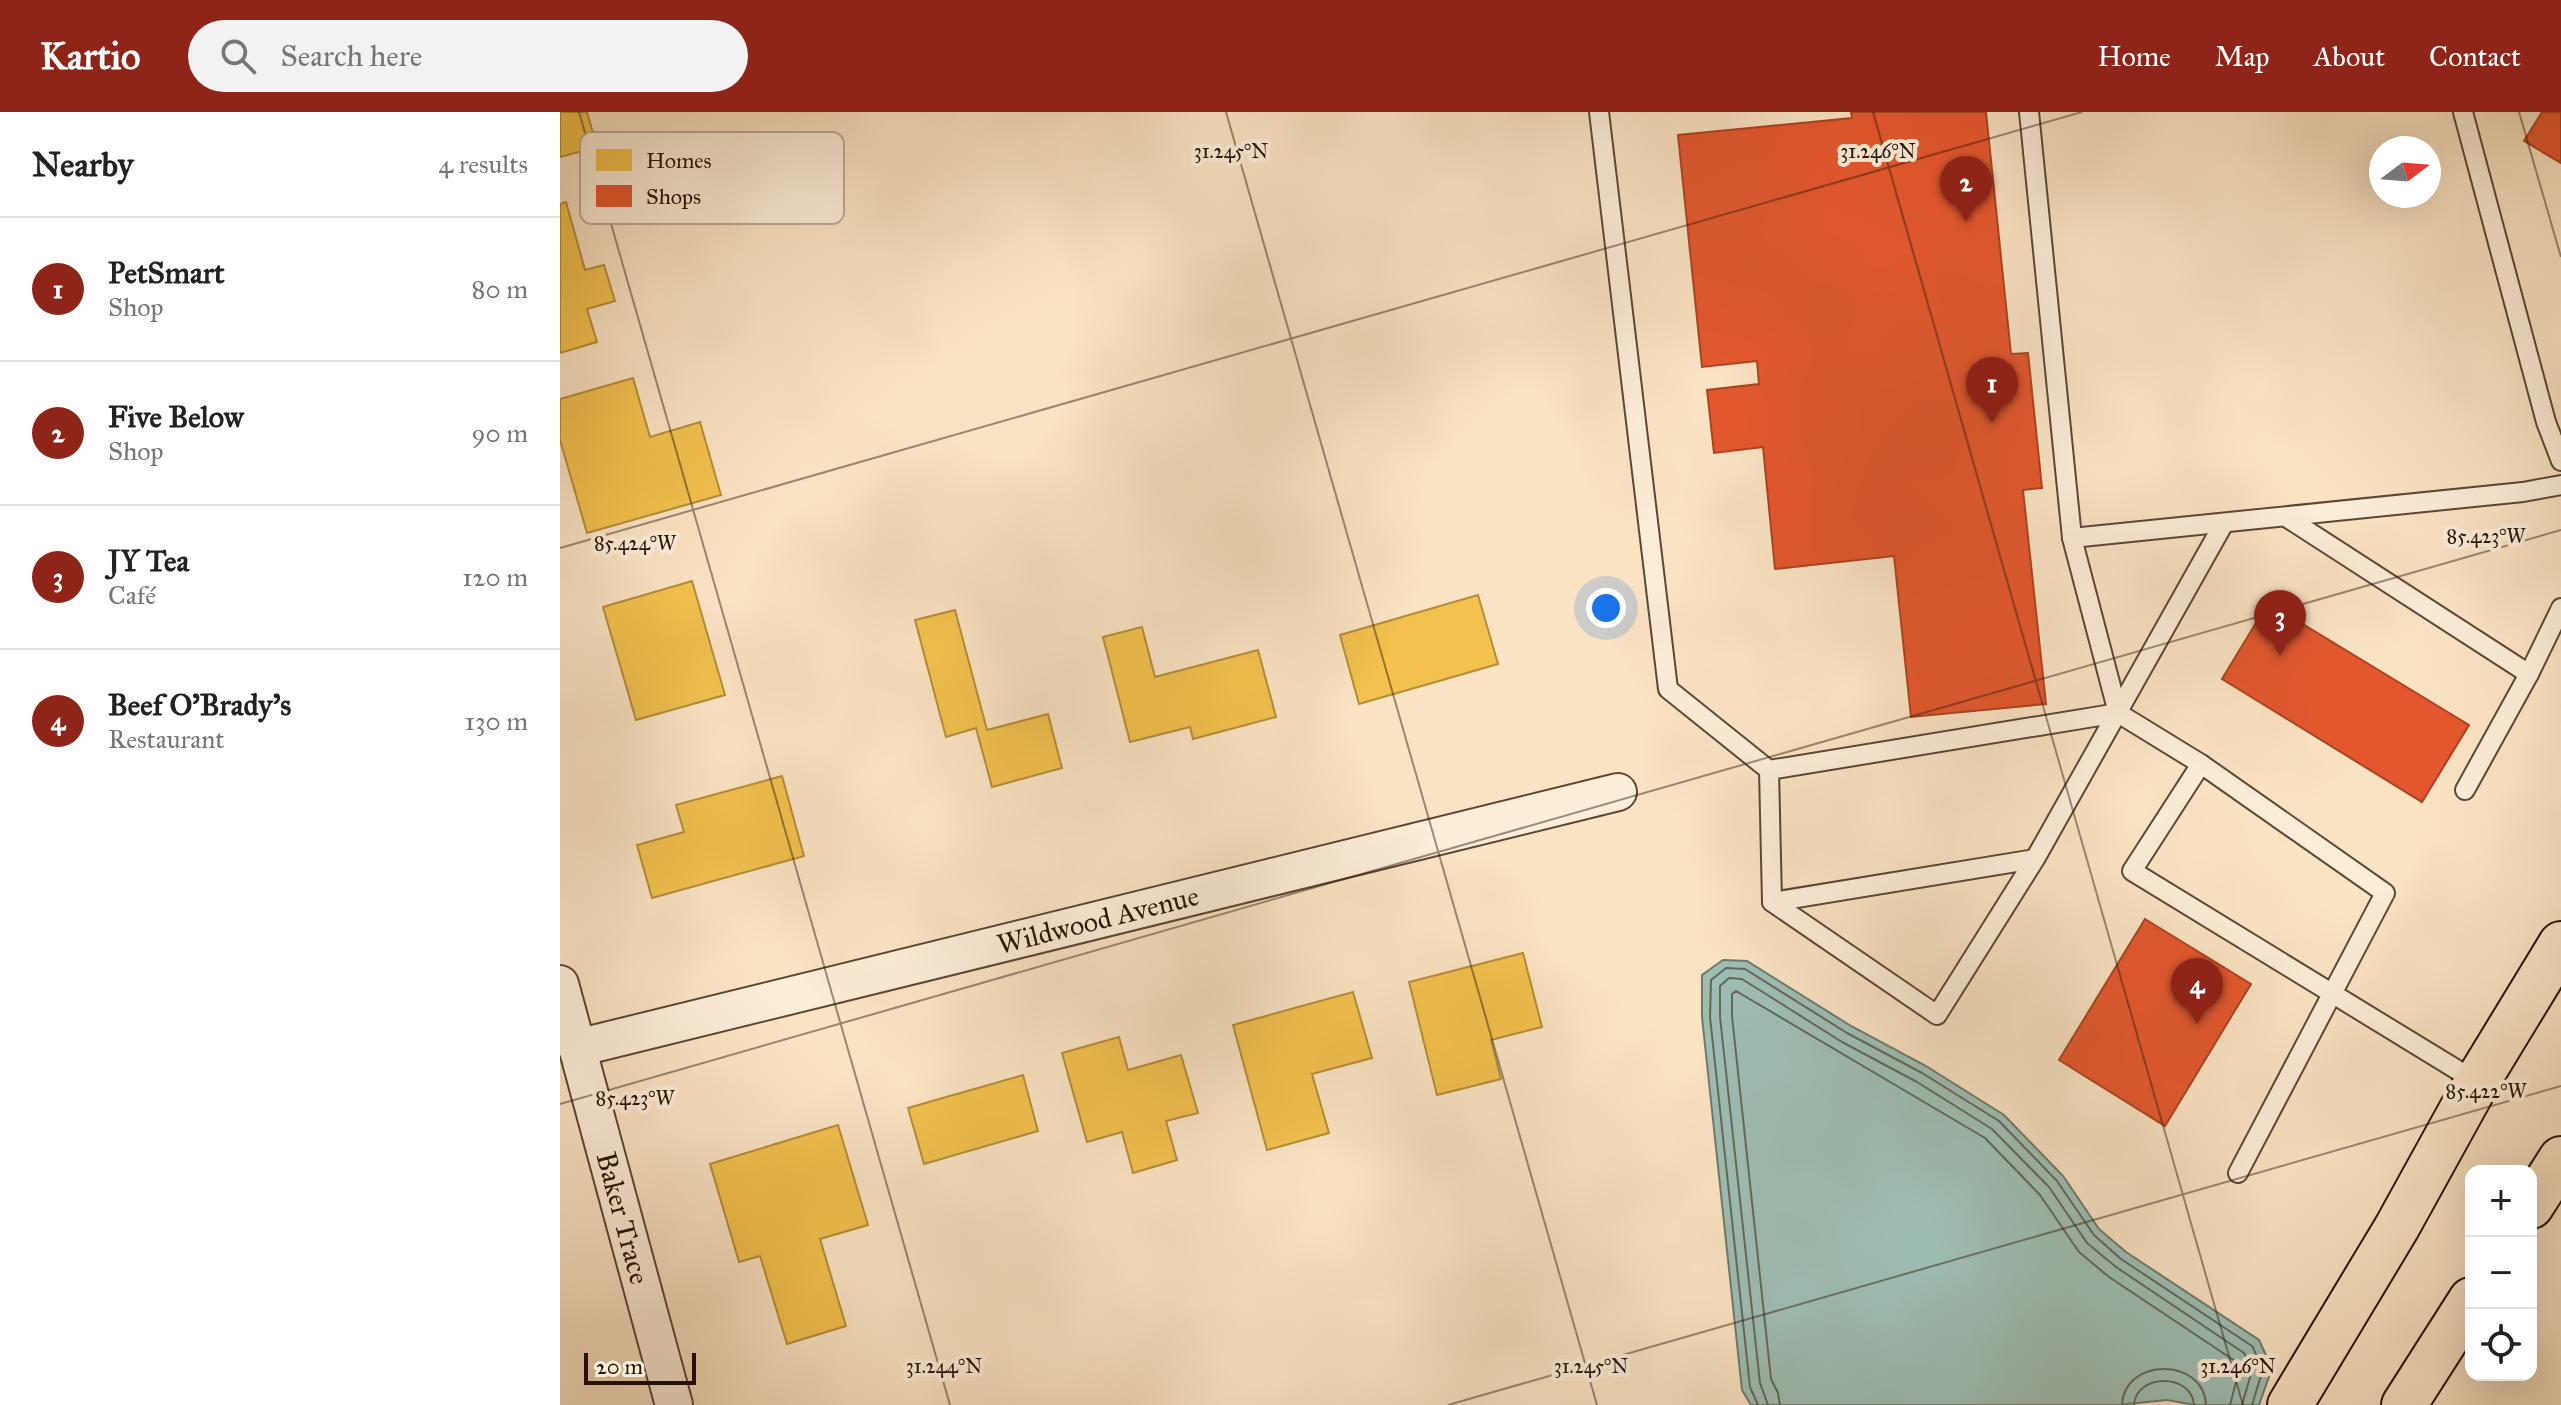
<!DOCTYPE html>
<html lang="en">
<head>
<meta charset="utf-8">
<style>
	:root { --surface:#fff; --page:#f2f2f2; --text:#222; --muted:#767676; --line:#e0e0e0; --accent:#8f2418 }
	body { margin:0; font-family:"IM FELL Great Primer",serif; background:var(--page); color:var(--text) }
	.controls { position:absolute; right:24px; bottom:24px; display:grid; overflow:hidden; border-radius:16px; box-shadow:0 8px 32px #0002 }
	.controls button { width:72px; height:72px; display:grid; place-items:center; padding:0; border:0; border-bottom:2px solid var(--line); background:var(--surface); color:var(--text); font:40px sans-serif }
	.compass { position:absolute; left:1809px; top:24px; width:72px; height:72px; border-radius:50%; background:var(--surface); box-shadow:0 8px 32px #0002; rotate:74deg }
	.scale { position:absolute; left:24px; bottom:20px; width:112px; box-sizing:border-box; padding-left:8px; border:4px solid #271306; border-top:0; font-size:22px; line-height:28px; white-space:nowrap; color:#271306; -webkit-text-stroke:6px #fcedd8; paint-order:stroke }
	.you { position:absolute; left:1046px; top:496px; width:28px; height:28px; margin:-20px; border:6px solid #fff; border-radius:50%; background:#1a73e8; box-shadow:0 0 0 12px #1a73e833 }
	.badge { display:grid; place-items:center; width:52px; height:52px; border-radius:50%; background:var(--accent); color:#fff; font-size:26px; font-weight:700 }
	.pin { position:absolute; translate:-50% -66px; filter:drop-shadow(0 2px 4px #0008) }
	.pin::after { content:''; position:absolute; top:42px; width:28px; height:24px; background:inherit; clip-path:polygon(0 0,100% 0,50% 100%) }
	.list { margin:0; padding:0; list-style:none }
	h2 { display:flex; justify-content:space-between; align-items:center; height:104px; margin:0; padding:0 32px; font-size:34px }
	h2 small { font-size:26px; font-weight:400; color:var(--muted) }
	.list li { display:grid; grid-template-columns:52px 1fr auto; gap:24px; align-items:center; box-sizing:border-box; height:144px; padding:0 32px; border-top:2px solid var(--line) }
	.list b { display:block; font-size:30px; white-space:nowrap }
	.list p { margin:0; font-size:26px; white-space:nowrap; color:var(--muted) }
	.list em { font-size:26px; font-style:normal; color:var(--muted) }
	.icon { flex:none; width:44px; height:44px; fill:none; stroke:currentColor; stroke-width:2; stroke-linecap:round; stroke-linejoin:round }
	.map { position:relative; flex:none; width:2001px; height:1293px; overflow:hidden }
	header { display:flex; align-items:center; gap:48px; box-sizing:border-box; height:112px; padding:0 40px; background:var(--accent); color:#fff }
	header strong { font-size:38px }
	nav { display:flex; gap:44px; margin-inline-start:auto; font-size:28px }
	.search { width:560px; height:72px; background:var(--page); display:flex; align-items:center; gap:20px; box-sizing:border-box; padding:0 28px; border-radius:44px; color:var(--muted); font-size:30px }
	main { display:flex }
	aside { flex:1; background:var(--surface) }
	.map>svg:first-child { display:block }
</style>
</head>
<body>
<header>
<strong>Kartio</strong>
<div class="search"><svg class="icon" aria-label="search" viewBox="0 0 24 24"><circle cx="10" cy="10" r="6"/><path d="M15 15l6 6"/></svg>Search here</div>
<nav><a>Home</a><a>Map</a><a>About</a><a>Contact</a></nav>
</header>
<main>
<aside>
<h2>Nearby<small>4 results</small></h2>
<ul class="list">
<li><span class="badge">1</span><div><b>PetSmart</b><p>Shop</p></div><em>80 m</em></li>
<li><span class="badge">2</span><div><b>Five Below</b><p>Shop</p></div><em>90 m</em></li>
<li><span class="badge">3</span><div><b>JY Tea</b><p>Café</p></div><em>120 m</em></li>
<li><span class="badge">4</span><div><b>Beef O'Brady's</b><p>Restaurant</p></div><em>130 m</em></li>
</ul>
</aside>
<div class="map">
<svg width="2001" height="1293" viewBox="0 0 2001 1293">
	<rect width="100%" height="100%" fill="#fae3c3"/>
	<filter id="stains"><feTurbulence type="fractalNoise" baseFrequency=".0025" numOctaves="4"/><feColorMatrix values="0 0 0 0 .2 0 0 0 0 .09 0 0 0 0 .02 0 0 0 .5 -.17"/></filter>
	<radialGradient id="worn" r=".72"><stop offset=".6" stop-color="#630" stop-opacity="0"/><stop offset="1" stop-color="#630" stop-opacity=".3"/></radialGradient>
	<polygon fill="#9ebeb4" stroke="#6e7a6e" stroke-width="2" points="1163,848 1187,849 1291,914 1366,954 1444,1003 1503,1064 1539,1117 1566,1140 1699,1228 1712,1256 1699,1293 1635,1293 1607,1288 1557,1293 1191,1293 1182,1278 1142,905 1142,863"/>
	<g fill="#f2c14e" stroke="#b58d38" stroke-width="2">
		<polygon points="0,0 27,0 37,35 0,45"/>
		<polygon points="6,90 25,158 44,153 55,189 27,197 37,230 0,241 0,92"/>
		<polygon points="73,266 90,325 140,310 161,383 27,421 0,328 0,287"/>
		<polygon points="132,469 165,583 76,608 43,495"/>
		<polygon points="918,483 938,552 799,592 780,523"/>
		<polygon points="395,498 427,618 488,602 502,656 432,675 416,616 386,625 355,508"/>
		<polygon points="582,515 595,565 698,538 716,605 633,627 630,615 570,630 543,525"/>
		<polygon points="222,664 244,744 92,786 77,733 124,720 116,693"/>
		<polygon points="963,841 982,915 931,928 941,967 877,983 849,870"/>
		<polygon points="793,880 812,946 752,962 769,1021 707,1038 673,913"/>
		<polygon points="559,925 568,958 621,943 638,1001 606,1009 617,1048 573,1061 562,1020 527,1030 502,941"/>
		<polygon points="463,963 478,1019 364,1052 348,996"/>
		<polygon points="278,1013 308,1113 260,1127 286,1214 227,1232 200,1144 179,1150 150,1052"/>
	</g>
	<g fill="#e4572e" stroke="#ab4322" stroke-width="2">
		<polygon points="1291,0 1426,0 1451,242 1468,241 1482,376 1463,378 1486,592 1351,605 1334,444 1215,457 1203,335 1154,341 1147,278 1199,272 1197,249 1142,255 1118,23 1292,6"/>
		<polygon points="1982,0 2001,0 2001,51 1964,29"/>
		<polygon points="1708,491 1909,613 1862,690 1662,567"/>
		<polygon points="1585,807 1691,872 1605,1014 1499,948"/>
	</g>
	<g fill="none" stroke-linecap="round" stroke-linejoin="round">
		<g stroke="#62685d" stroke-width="2">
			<polyline points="1198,1293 1190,1275 1150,905 1151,868 1166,856 1185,857 1287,921 1362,961 1439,1009 1497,1069 1534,1123 1561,1147 1692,1234 1703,1257 1692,1293"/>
			<polyline points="1208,1293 1200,1271 1160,905 1160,874 1169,866 1182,867 1282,930 1357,970 1432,1017 1489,1075 1527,1131 1556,1155 1684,1241 1692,1258 1682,1293"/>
			<polyline points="1220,1293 1218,1281 1211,1267 1172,904 1172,882 1176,879 1425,1026 1480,1083 1519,1140 1549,1165 1675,1249 1679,1259 1670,1293"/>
			<path d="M1562,1293C1564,1245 1644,1245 1646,1293"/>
			<path d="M1574,1293C1576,1261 1632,1261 1634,1293"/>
		</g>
		<defs>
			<g id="service">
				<polyline points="1039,0 1108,577 1209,658 1558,601"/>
				<polyline points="1469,0 1512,426 1963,380 2001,373"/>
				<polyline points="1903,0 1986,310 2001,349"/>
				<polyline points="1726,405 1969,562"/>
				<polyline points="1512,426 1558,601 1641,652 1825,781 1678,1061"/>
				<polyline points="1641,652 1572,759 1917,970"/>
				<polyline points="1209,658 1212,790"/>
				<polyline points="1905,678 1969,562 2001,496"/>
				<polyline points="1475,747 1212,790 1377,903 1475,747 1664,411"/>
			</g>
			<g id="minor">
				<polyline points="0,872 114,1293"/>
				<polyline points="17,936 1058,680"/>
			</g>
			<g id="primary">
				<polyline points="1971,1094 2001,1047"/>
				<polyline points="1730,1293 1837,1115 1917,970 2001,832"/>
				<polyline points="1844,1293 1911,1188"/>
			</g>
		</defs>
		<use href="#service" stroke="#5c4735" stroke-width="22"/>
		<use href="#minor" stroke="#5c4735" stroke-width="40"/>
		<use href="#primary" stroke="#271306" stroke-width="48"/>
		<use href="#service" stroke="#fcedd8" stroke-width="18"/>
		<use href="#minor" stroke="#fcedd8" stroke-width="36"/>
		<use href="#primary" stroke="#fae3c3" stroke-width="44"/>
	</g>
	<path fill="none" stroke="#271306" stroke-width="2" stroke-opacity="0.45" d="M19,0L390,1293M666,0L1037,1293M1313,0L1683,1293M1959,0L2001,145M0,436L1522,0M0,992L2001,418M888,1293L2001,974"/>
	<g text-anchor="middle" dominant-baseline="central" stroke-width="8" stroke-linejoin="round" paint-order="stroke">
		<g font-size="28" fill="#271306" stroke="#fcedd8">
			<text transform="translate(538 808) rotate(-14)">Wildwood Avenue</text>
			<text transform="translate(63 1106) rotate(75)">Baker Trace</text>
		</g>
	</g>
	<rect x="20" y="20" width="264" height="92" rx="12" fill="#fcedd8" stroke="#bcac99" stroke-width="2"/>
	<rect x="36" y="37" width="36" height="22" fill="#f2c14e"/>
	<rect x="36" y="73" width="36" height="22" fill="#e4572e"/>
	<g font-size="22" fill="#271306">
		<text x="86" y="56">Homes</text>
		<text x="86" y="92">Shops</text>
	</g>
	<g font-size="20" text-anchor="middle" fill="#271306" stroke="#fcedd8" stroke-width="8" stroke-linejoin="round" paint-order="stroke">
		<text x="671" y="46">31.245°N</text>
		<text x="1318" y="46">31.246°N</text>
		<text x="1926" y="431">85.423°W</text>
		<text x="75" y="438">85.424°W</text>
		<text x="1926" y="986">85.422°W</text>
		<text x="75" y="993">85.423°W</text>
		<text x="384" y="1261">31.244°N</text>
		<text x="1031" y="1261">31.245°N</text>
		<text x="1678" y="1261">31.246°N</text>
	</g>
	<rect width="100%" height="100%" filter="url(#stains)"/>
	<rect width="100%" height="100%" fill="url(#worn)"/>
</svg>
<div class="controls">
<button>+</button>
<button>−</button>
<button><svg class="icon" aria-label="locate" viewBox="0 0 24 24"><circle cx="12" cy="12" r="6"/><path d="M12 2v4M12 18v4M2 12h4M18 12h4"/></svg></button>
</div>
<svg class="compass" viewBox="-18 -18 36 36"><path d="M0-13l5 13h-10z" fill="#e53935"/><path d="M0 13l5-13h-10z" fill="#767676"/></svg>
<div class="scale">20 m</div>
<div class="you"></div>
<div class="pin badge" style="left:1432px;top:311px">1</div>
<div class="pin badge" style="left:1406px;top:110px">2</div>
<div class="pin badge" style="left:1720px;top:544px">3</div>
<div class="pin badge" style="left:1637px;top:912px">4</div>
</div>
</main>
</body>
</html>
